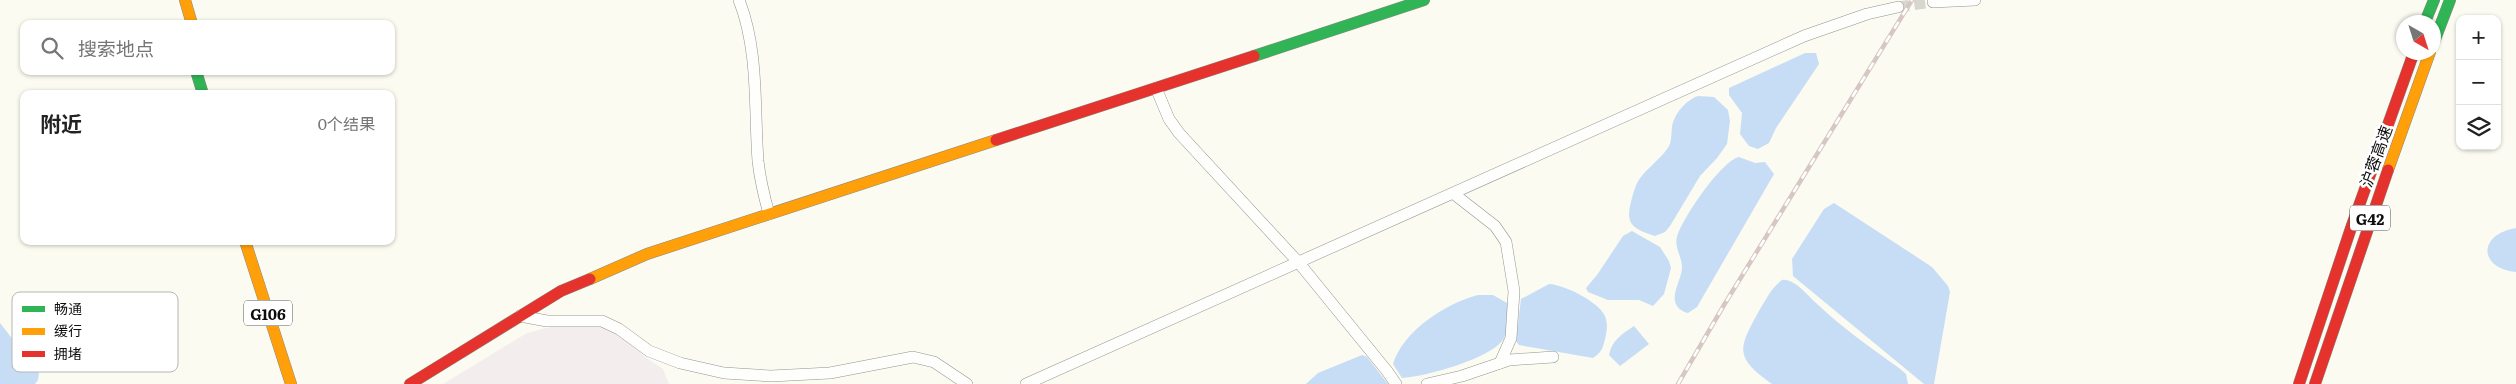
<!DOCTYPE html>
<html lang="zh">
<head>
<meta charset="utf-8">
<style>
	:root { --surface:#fff; --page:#f6f6f6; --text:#222; --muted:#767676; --line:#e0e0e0 }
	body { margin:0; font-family:Literata,"Noto Sans SC",serif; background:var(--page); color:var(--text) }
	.controls { position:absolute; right:15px; top:15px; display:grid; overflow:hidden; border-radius:10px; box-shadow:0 1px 4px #0004 }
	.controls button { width:45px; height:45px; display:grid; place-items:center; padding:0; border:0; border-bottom:1px solid var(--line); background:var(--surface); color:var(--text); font:25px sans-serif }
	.compass { position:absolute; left:2396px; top:15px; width:45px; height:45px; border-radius:50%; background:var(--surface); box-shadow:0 1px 4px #0004; rotate:141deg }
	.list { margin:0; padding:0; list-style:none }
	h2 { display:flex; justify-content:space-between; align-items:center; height:65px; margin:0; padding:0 20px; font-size:21px }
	h2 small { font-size:16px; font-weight:400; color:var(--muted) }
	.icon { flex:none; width:28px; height:28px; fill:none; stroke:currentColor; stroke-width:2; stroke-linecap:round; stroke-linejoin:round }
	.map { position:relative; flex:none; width:2516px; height:384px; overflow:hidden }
	.search { position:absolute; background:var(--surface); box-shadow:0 1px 4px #0004; left:20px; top:20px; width:375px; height:55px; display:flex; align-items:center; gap:12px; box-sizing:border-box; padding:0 18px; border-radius:10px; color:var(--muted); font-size:19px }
	.panel { position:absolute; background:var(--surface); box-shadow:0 1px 4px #0004; left:20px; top:90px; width:375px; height:155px; border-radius:10px }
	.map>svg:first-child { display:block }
</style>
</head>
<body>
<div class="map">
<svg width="2516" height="384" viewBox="0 0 2516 384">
	<rect width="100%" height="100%" fill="#fbfbf1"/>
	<polygon fill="#f3edee" points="558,325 599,325 624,338 645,357 663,369 669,384 443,384 527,333"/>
	<g fill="#c7ddf5">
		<polygon points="1805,53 1816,53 1819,64 1776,128 1769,143 1758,149 1749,146 1740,134 1742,113 1729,95 1729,88"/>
		<path d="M1698,96L1714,97L1728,110L1730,121L1727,144L1717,158L1700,176L1670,226L1665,232L1655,236C1630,228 1625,223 1632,198C1634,191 1636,183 1641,177C1649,167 1660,159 1667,149C1672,143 1671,135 1672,127C1674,114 1686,100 1698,96Z"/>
		<path d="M1739,157L1755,163L1765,162L1774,174L1697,307L1688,313C1682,312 1676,307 1675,301C1673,290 1682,278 1682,267C1682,257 1674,247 1677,237C1682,219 1721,161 1739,157Z"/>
		<polygon points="1834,203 1932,267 1948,286 1950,292 1934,384 1924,384 1793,276 1792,259 1824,209"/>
		<path d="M2516,228V272C2480,269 2476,235 2516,228Z"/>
		<polygon points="1632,231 1660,247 1669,261 1671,268 1664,294 1653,306 1639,300 1608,300 1588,292 1586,288 1597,275 1623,236"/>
		<path d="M1782,280C1794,278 1808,296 1816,303C1841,327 1871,348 1899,368L1906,374L1908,384H1772C1734,357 1738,349 1759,311C1766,300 1771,288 1782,280Z"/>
		<path d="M1549,284C1564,285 1598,301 1605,316C1608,324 1607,331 1605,339C1603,348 1601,353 1593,358L1519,345L1516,341L1521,299Z"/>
		<path d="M1478,295H1493L1507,303C1507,314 1509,328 1504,338C1494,358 1424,377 1402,378L1393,364C1403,331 1446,303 1478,295Z"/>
		<polygon points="0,323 39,373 38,380 35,384 0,384"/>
		<path d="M1634,326L1649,344L1620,366L1609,355C1612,340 1622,334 1634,326Z"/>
		<polygon points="1362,355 1367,357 1388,384 1306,384 1318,373"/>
	</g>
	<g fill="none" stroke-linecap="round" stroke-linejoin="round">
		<polyline stroke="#d7d7cf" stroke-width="11" stroke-dasharray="11 5.5" stroke-linecap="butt" points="1898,7 1933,2"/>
		<defs>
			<g id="street">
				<path d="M739,0C759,51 754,107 758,161C760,179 764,196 769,214"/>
				<polyline points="1933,2 1975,0"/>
				<polyline points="1156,88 1169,119 1179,133 1299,263 1387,371 1396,384"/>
				<polyline points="1454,194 1495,226 1506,242 1514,291 1511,338 1500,363"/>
				<polyline points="520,316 547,321 602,321 619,329 649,351 680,363 724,373 771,376 830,373 913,357 934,362 967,384"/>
				<polyline points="1026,384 1804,36 1867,14 1898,7"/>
				<polyline points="1427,384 1462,376 1509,360 1553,357"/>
			</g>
			<g id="fast">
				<polyline points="2425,22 2434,0"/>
				<polyline points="2434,42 2450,0"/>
				<polyline points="1254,56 1424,0"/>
				<polyline points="196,71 203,94"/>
			</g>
			<g id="slow">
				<polyline points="185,0 192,24"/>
				<polyline points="2388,170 2430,52"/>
				<polyline points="245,241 291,384"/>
				<polyline points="590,279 647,254 996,140"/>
			</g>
			<g id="jam">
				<polyline points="996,140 1254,56"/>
				<polyline points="410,384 561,291 590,279"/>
				<polyline points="2299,384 2351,228 2414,52"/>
				<polyline points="2315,384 2388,170"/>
			</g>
		</defs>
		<use href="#street" stroke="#949490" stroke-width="12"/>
		<use href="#fast" stroke="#8b8b86" stroke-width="12"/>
		<use href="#slow" stroke="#8b8b86" stroke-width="12"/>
		<use href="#jam" stroke="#8b8b86" stroke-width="12"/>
		<use href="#street" stroke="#fefefd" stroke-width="11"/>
		<use href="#fast" stroke="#30b455" stroke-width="11"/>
		<use href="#slow" stroke="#ff9f0a" stroke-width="11"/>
		<use href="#jam" stroke="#e5322d" stroke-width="11"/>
		<defs>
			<polyline id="rail" points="1678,384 1724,305 1912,0"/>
		</defs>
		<use href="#rail" stroke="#d7c7c3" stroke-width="4.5"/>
		<use href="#rail" stroke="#fff" stroke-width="2.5" stroke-dasharray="8" stroke-linecap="butt"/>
	</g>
	<g text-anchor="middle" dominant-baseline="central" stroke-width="5" stroke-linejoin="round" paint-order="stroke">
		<g fill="#fff" stroke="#565656" stroke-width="1">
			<rect x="2350" y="205.5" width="40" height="25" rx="4"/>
			<rect x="244" y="300.5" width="48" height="25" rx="4"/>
		</g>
		<g font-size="15" font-weight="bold" fill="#0d0d0d">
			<text x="2370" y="218">G42</text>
			<text x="268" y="313">G106</text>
		</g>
		<g font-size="16" fill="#0d0d0d" stroke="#fff">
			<text transform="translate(2375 156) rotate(-70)">沪蓉高速</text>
		</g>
	</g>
	<rect x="12" y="292" width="166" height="80" rx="8" fill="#fff" stroke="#b6b6b6" stroke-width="1"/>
	<rect x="22" y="306" width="23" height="6" fill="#30b455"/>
	<rect x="22" y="328" width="23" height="7" fill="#ff9f0a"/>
	<rect x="22" y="351" width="23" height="6" fill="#e5322d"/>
	<g font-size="14" fill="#0d0d0d">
		<text x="54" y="314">畅通</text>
		<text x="54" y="336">缓行</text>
		<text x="54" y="359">拥堵</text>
	</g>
</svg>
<div class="controls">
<button>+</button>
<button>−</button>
<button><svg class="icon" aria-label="layers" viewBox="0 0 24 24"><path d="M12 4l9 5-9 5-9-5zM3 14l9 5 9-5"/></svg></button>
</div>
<svg class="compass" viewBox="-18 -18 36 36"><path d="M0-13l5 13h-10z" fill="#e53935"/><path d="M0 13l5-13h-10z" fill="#767676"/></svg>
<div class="search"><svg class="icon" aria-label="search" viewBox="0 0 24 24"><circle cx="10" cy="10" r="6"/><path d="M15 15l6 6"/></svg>搜索地点</div>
<section class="panel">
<h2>附近<small>0个结果</small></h2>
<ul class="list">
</ul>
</section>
</div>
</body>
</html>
